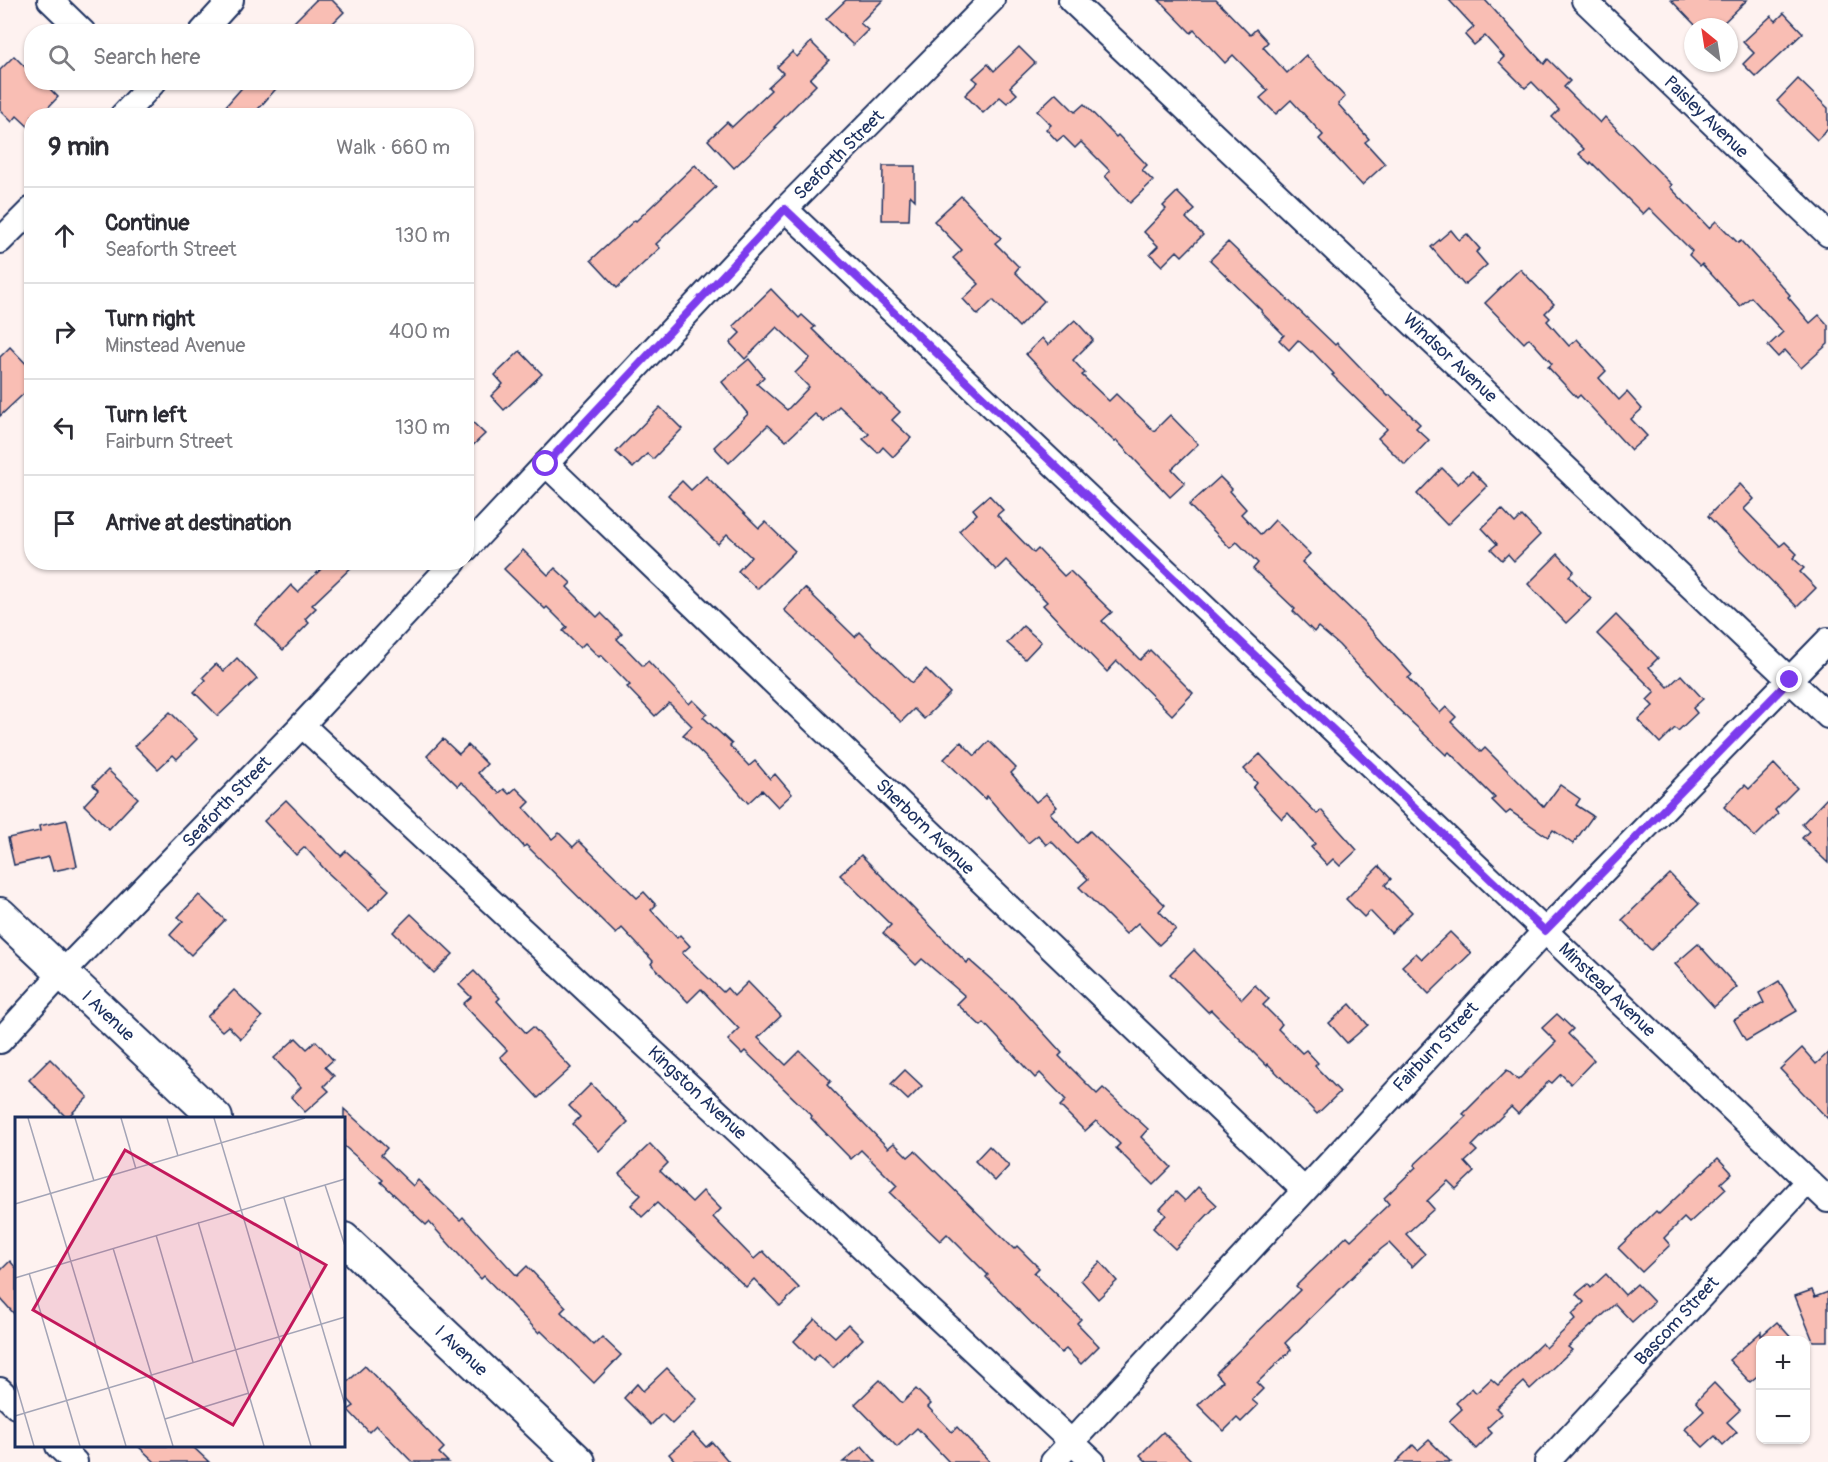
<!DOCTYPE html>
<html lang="en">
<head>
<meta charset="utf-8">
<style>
	:root { --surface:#fff; --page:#f2f2f3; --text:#2b2b33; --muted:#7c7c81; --line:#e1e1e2 }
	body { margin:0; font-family:Pangolin,sans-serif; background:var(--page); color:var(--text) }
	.controls { position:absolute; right:18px; bottom:18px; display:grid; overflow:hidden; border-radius:12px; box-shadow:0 2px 4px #0004 }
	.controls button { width:54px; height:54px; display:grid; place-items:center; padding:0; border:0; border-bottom:2px solid var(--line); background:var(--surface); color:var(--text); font:30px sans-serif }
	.compass { position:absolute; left:1684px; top:18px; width:54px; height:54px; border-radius:50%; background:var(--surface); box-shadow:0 2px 4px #0004; rotate:330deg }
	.stop { position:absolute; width:18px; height:18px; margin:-14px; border:4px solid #7c3aed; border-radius:50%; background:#fff }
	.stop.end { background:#7c3aed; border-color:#fff; box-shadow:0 2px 6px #0008 }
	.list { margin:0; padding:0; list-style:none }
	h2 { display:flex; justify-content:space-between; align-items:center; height:78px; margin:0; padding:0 24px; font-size:26px }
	h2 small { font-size:20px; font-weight:400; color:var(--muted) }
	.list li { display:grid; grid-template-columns:39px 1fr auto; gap:18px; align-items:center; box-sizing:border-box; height:96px; padding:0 24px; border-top:2px solid var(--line) }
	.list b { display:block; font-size:22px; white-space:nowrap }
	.list p { margin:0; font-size:20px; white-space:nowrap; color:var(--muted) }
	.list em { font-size:20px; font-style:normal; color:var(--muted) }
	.icon { flex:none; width:33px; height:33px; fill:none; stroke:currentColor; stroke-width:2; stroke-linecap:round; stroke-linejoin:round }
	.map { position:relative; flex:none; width:1828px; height:1462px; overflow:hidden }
	.search { position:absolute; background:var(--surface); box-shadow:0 2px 4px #0004; left:24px; top:24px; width:450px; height:66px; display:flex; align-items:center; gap:15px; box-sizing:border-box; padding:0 21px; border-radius:24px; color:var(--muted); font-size:22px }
	.panel { position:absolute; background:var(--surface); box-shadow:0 2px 4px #0004; left:24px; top:108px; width:450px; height:462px; border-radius:24px }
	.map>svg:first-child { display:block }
</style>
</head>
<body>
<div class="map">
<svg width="1828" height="1462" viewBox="0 0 1828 1462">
	<rect width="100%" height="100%" fill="#fef2f0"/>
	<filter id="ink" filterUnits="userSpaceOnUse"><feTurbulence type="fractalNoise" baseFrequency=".0167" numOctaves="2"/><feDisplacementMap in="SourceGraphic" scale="12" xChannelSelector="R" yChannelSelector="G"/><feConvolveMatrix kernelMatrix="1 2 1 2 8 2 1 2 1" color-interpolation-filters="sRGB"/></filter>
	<g filter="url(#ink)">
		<g fill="#f9beb4" stroke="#1b2f5e" stroke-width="1.5">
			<polygon points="316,0 332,0 344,12 324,32 284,32"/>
			<polygon points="846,0 883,0 860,23 868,30 853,45 826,19"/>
			<polygon points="1159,0 1216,0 1250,35 1256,29 1268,42 1263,47 1287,73 1306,55 1345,97 1338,104 1369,139 1365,142 1385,164 1362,185 1319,139 1323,135 1291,100 1276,114 1260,98 1268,91 1233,55 1225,63 1194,30 1191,33"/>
			<polygon points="1449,0 1485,0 1544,64 1548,59 1570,81 1564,87 1600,123 1605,117 1672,185 1670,187 1709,228 1716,221 1738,243 1741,241 1790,295 1788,297 1810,323 1819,315 1828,325 1828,344 1801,368 1785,350 1778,357 1768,346 1783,332 1751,297 1740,306 1702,264 1700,266 1689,255 1692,251 1649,208 1643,214 1591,162 1590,164 1579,154 1584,149 1552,117 1559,110 1532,82 1525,88 1499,62 1504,57 1485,36 1474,45 1465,35 1474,27"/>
			<polygon points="1671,0 1747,0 1719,27 1697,27"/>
			<polygon points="1784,13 1803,33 1756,77 1743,64 1754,53 1743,42 1771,16 1776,21"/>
			<polygon points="811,42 829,60 810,79 816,85 774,127 776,128 734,168 708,140 727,122 732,127 771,90 768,87 783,73 777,67 792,52 797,57"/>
			<polygon points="1019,47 1035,63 1010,87 1017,94 1007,103 1000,97 983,113 965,95 978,82 973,78 988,64 994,71"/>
			<polygon points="14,56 32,74 32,82 43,82 58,97 40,116 32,116 32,130 17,116 12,122 0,110 0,70"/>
			<polygon points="1798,79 1828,108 1828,129 1817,140 1777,101"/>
			<polygon points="247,82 282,82 252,116 217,116"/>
			<polygon points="1056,93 1075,112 1084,104 1116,137 1118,135 1147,165 1142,170 1153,181 1130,203 1105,176 1110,171 1081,142 1075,148 1063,136 1057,141 1046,129 1051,125 1037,111"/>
			<polygon points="695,165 716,187 656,244 660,248 617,288 591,260 635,220 636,221"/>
			<polygon points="883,166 915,166 915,200 910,195 909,220 882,220"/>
			<polygon points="1177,192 1195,210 1186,218 1203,235 1182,256 1177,251 1162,266 1150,254 1158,246 1144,232 1166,209 1163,206"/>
			<polygon points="961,196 1001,238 995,243 1019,267 1015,272 1044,301 1019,327 993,300 978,315 963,299 979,284 953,258 962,250 934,221"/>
			<polygon points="1451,230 1459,240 1467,234 1480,249 1476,252 1487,265 1464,285 1431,247"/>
			<polygon points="1228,242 1335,345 1337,343 1388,396 1390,395 1420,424 1416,428 1429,440 1405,465 1378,438 1387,429 1332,375 1334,374 1312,351 1311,352 1298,340 1289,350 1279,340 1284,335 1261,312 1262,311 1210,260"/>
			<polygon points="1520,269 1554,304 1545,313 1550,318 1547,321 1569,346 1577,339 1606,371 1599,378 1619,400 1627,392 1642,409 1631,419 1647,436 1631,450 1580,395 1577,398 1548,367 1552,364 1529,338 1524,343 1485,303"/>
			<polygon points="771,289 799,318 802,315 815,327 812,329 880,395 881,394 900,412 892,420 911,438 893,457 883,447 878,453 863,439 869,434 839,406 824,422 815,414 786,441 768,425 729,463 714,447 748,414 722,382 749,359 764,377 757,384 787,410 809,387 795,373 810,358 777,327 745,359 730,343 740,333 733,326"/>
			<polygon points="1075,320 1093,340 1073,360 1085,373 1082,375 1109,401 1116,394 1154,431 1170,415 1198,444 1172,469 1185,483 1170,497 1117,441 1115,442 1063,393 1026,354 1042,338 1048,345"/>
			<polygon points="10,347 32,370 32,386 0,416 0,357"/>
			<polygon points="520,351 542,374 504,410 491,396 503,384 495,375"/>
			<polygon points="660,407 682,429 653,459 647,454 633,468 616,452"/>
			<polygon points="466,416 485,434 466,452"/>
			<polygon points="1442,468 1458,484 1472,471 1487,486 1447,525 1417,494"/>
			<polygon points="706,476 759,528 765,522 795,551 757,589 738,571 751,557 727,534 718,544 668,495 682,481 691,490"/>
			<polygon points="1220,477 1232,489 1230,491 1246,509 1241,514 1261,535 1275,520 1310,554 1302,562 1363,621 1412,675 1408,678 1425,697 1440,713 1446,707 1456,717 1451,722 1481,752 1485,748 1544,807 1560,785 1580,799 1576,805 1593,816 1573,844 1553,830 1548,837 1510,811 1506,814 1492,800 1495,798 1449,752 1446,755 1396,707 1339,645 1318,627 1314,632 1293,611 1295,609 1253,569 1258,563 1237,542 1230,548 1189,505"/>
			<polygon points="1740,484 1754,499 1744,509 1780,546 1785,542 1797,554 1793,558 1804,568 1800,572 1816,588 1797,607 1708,516"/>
			<polygon points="989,495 1003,510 997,515 1034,553 1038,549 1064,576 1070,571 1112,612 1102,621 1140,660 1150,650 1193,693 1172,715 1117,661 1107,672 1043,605 1047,602 1006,560 996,570 959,531 977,514 973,509"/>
			<polygon points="1502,509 1515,523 1522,516 1540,535 1514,561 1508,554 1502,560 1491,549 1497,544 1482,528"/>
			<polygon points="523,550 548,575 555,568 571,583 567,587 597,617 601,613 622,634 617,639 643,666 648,661 689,704 693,700 707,714 703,717 732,744 730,746 749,766 755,761 770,779 775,774 792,794 778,807 762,790 748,803 719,770 683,735 692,726 669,703 655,716 627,687 630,685 601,655 599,657 585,643 580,648 563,631 567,627 547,607 545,609 504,569"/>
			<polygon points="1558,554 1574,571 1569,576 1591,599 1566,623 1528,584"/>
			<polygon points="328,562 357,562 312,605 316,608 305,619 309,623 283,650 255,624 291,585 298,592"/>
			<polygon points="805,588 855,637 860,632 912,683 926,669 950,693 924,719 914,709 901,722 784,610"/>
			<polygon points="1616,615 1658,658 1649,667 1668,687 1681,675 1703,699 1693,708 1697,713 1678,731 1675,728 1660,743 1638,720 1653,706 1647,700 1655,692 1597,634"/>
			<polygon points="1023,626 1041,642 1025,659 1007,643"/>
			<polygon points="237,658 257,679 218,716 194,692 206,680 203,677 216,664 224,671"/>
			<polygon points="170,712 197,739 177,759 173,755 158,769 135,746"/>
			<polygon points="443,739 459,754 468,745 487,764 478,773 499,793 504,789 509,794 516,788 530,802 524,808 552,839 559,833 573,847 579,841 637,898 644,892 656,905 651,910 677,938 680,935 690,946 682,953 723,992 727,988 734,996 748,982 781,1016 758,1038 786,1065 800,1051 831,1081 827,1085 888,1148 894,1143 908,1157 915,1151 1014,1249 1017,1246 1039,1268 1034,1273 1081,1319 1077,1323 1099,1346 1081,1364 1066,1349 1061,1353 986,1277 988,1275 947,1234 940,1241 890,1193 897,1186 861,1150 851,1159 811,1118 812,1116 745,1051 742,1054 728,1040 739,1029 701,989 688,1002 651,964 653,961 622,928 616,934 526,845 524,847 478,796 461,782 458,786 427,756"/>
			<polygon points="989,741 1016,768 1011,773 1036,802 1046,794 1057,807 1050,813 1077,843 1090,831 1165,905 1159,911 1176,929 1159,945 1138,923 1126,934 1079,887 1088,879 1051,841 1046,845 1038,835 1028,843 987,796 985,799 944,759 961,742 975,756"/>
			<polygon points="1260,754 1317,814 1321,810 1357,850 1340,866 1333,859 1327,865 1311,847 1315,844 1288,813 1282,819 1253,788 1257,783 1244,769"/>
			<polygon points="1774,764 1797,788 1775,810 1778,814 1755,837 1724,807 1745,785 1749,789"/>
			<polygon points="108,770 138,798 109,829 84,805 98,790 93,785"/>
			<polygon points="1828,797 1828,863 1802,838 1809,831 1802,824"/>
			<polygon points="286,800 341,856 346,851 389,890 369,911 327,872 305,847 296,855 264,821"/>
			<polygon points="67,820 77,866 53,871 49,857 14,865 8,838 40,831 39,826"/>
			<polygon points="861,855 967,963 969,960 1012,998 1062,1053 1059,1056 1097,1094 1103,1088 1148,1129 1141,1137 1171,1167 1153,1185 1116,1148 1120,1144 1096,1121 1085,1131 1060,1106 1066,1100 1040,1073 1035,1078 984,1023 981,1026 957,1004 965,996 922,959 916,965 883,933 891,925 840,875"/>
			<polygon points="1379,866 1391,879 1385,885 1412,912 1391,933 1370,911 1364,917 1346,899"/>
			<polygon points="1670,874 1699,904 1651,950 1622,920"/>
			<polygon points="199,895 225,920 191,955 170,935 183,921 178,917"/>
			<polygon points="411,914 453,954 434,973 393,932"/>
			<polygon points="1450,932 1471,953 1429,994 1402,966 1416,953 1422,959"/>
			<polygon points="1698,944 1737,987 1714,1007 1675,964"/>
			<polygon points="1194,950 1242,999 1255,985 1269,999 1263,1005 1282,1024 1278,1029 1302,1053 1306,1050 1318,1063 1315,1066 1340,1092 1317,1114 1268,1064 1267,1066 1211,1010 1208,1012 1170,974"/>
			<polygon points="474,971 500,998 497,1001 526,1033 533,1027 571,1068 538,1098 500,1057 507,1050 463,1004 471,997 459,985"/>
			<polygon points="1779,981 1797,1011 1746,1041 1734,1020 1764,1003 1759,993"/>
			<polygon points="234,990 262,1017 241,1039 228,1026 222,1031 207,1017"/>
			<polygon points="1350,1004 1368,1025 1347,1043 1329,1023"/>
			<polygon points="1557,1014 1573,1029 1568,1034 1594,1060 1571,1084 1561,1074 1552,1083 1549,1081 1518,1114 1511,1107 1472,1146 1477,1151 1465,1162 1474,1172 1456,1189 1448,1181 1427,1201 1434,1209 1406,1234 1425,1254 1412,1267 1389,1243 1381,1249 1285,1343 1291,1350 1257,1383 1263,1389 1252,1400 1258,1405 1241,1422 1237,1418 1224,1431 1198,1405 1223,1381 1216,1373 1300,1290 1296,1286 1347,1236 1351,1240 1389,1204 1384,1198 1416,1167 1414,1165 1466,1116 1463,1114 1507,1070 1518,1080 1556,1042 1542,1028"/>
			<polygon points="296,1038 307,1049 316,1041 333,1060 325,1067 334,1076 324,1086 329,1091 305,1112 291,1097 301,1087 274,1058"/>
			<polygon points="1802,1048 1816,1064 1828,1053 1828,1119 1780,1069"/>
			<polygon points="50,1059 88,1097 67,1118 29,1080"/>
			<polygon points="905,1070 922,1086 908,1100 891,1084"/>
			<polygon points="591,1084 628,1122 599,1151 573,1124 580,1117 569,1106"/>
			<polygon points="344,1109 387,1148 381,1155 413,1186 418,1180 460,1220 463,1217 517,1276 527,1266 566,1307 561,1312 594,1345 602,1337 621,1355 594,1383 541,1331 539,1333 484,1276 481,1279 429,1222 426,1225 381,1182 383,1180 344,1146"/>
			<polygon points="650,1144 668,1163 660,1171 692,1202 703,1191 721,1209 713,1217 754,1259 763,1251 799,1288 780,1306 754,1279 746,1287 657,1203 642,1217 631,1205 641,1195 619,1174"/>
			<polygon points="989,1146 1009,1166 995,1181 975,1161"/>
			<polygon points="1718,1158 1732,1173 1721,1183 1726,1189 1689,1223 1684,1218 1664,1238 1670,1245 1642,1272 1618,1248 1656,1211 1659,1214"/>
			<polygon points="1198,1187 1217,1205 1175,1249 1153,1228 1166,1215 1160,1209 1176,1192 1185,1201"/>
			<polygon points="10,1261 16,1268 16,1316 0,1298 0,1271"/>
			<polygon points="1100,1262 1117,1281 1098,1299 1081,1280"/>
			<polygon points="1606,1274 1625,1295 1637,1284 1654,1302 1632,1322 1615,1304 1568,1347 1572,1350 1530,1389 1524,1382 1496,1408 1502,1414 1487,1428 1492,1433 1476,1449 1449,1421 1462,1409 1456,1403 1472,1388 1476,1393 1491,1379 1498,1385 1542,1343 1546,1348 1576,1319 1572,1314 1584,1302 1576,1294 1588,1284 1591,1288"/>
			<polygon points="1812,1290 1815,1297 1828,1292 1828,1341 1813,1341 1795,1296"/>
			<polygon points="815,1319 835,1337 848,1324 863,1339 833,1368 819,1354 813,1360 794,1341"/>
			<polygon points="1777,1322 1794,1341 1761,1341 1761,1373 1750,1382 1729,1360 1761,1332 1761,1336"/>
			<polygon points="365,1366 444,1448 439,1453 448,1462 412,1462 376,1425 369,1432 348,1410 354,1406 344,1395 344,1385"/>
			<polygon points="667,1368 697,1399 672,1424 662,1414 651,1425 624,1398 637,1384 643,1391"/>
			<polygon points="880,1380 902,1403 916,1389 931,1404 928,1407 952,1432 957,1427 990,1462 949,1462 917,1428 897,1447 855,1404"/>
			<polygon points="1714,1383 1740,1410 1727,1422 1737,1432 1723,1445 1715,1436 1703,1447 1685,1429 1704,1411 1696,1401"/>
			<polygon points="1163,1432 1193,1462 1147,1462 1140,1455"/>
			<polygon points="693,1433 706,1447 712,1442 729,1462 676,1462 669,1454"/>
			<polygon points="1429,1440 1451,1462 1396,1462 1413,1445 1418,1450"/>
			<polygon points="138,1446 192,1446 209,1462 155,1462"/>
			<polygon points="862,1446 876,1462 843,1462"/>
		</g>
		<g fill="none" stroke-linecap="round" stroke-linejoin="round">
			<defs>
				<g id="minor">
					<polyline points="50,0 83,32"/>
					<polyline points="1071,0 1828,716"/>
					<polyline points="1584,0 1828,234"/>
					<polyline points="202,32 231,0"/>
					<polyline points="122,116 154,82"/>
					<polyline points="785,209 1828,1200"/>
					<polyline points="0,241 32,209"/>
					<polyline points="546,464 1304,1190"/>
					<polyline points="466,549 785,209 992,0"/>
					<polyline points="302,725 1093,1462"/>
					<polyline points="0,1041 62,973 302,725 454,562"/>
					<polyline points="0,1390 16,1406"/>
					<polyline points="58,1446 75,1462"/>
					<polyline points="1053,1462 1545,931 1828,640"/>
					<polyline points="1547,1462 1808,1181"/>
				</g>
				<g id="major">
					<polyline points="0,914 216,1118"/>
					<polyline points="344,1239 579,1462"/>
				</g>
			</defs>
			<use href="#minor" stroke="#1b2f5e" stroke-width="28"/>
			<use href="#major" stroke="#1b2f5e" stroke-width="36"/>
			<use href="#minor" stroke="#fff" stroke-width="24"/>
			<use href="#major" stroke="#fff" stroke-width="32"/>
		</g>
	</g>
	<g fill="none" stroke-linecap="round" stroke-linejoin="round" filter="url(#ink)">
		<polyline stroke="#7c3aed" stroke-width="8" points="546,464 785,209 1545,931 1790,680"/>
	</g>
	<g text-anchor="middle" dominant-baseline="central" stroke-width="5" stroke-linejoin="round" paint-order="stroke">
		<g font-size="18" fill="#1b2f5e" stroke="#fff">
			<text transform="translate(1706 117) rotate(44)">Paisley Avenue</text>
			<text transform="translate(839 155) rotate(-45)">Seaforth Street</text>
			<text transform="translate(1450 358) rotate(43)">Windsor Avenue</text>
			<text transform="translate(227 802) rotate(-46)">Seaforth Street</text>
			<text transform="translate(925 827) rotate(44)">Sherborn Avenue</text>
			<text transform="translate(1607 990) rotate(44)">Minstead Avenue</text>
			<text transform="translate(108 1016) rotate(43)">I Avenue</text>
			<text transform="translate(1436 1047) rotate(-47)">Fairburn Street</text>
			<text transform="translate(697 1093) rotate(43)">Kingston Avenue</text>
			<text transform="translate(1677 1321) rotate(-47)">Bascom Street</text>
			<text transform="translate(461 1351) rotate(43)">I Avenue</text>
		</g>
	</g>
	<g transform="translate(15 1117)">
		<rect width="330" height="330" fill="#fef2f0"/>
		<path fill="none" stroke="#a3a4b6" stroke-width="1.5" d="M13,1L111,329M60,1L79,64M106,1L121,52M152,1L163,39M199,1L296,329M310,68L330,129M269,81L330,288M0,87L290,1M183,105L249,329M141,118L178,245M98,131L158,329M14,156L65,329M0,161L330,62M0,264L19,329M0,299L330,200M150,302L234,276"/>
		<path fill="#c2185b" fill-opacity="0.15" stroke="#c2185b" stroke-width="3" d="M110,33L311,148L218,308L18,193Z"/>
		<rect width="330" height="330" fill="none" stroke="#1b2f5e" stroke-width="3"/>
	</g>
</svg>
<div class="controls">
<button>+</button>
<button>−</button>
</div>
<svg class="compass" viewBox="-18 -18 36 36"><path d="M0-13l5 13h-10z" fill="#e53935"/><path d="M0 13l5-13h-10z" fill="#7c7c81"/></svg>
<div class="stop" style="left:546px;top:464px"></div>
<div class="stop end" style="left:1790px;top:680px"></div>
<div class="search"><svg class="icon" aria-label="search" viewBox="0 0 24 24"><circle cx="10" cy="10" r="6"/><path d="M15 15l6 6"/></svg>Search here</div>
<section class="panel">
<h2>9 min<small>Walk · 660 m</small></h2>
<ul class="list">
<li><svg class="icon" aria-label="ahead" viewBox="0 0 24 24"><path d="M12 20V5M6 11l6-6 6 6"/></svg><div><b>Continue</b><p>Seaforth Street</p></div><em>130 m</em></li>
<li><svg class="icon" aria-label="right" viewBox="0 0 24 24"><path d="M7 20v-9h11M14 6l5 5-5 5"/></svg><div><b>Turn right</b><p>Minstead Avenue</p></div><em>400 m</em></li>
<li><svg class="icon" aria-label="left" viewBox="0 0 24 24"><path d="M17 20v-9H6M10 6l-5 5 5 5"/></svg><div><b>Turn left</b><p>Fairburn Street</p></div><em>130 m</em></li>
<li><svg class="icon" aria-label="arrive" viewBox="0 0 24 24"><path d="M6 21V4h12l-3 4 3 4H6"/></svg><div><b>Arrive at destination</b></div></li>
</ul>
</section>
</div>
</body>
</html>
